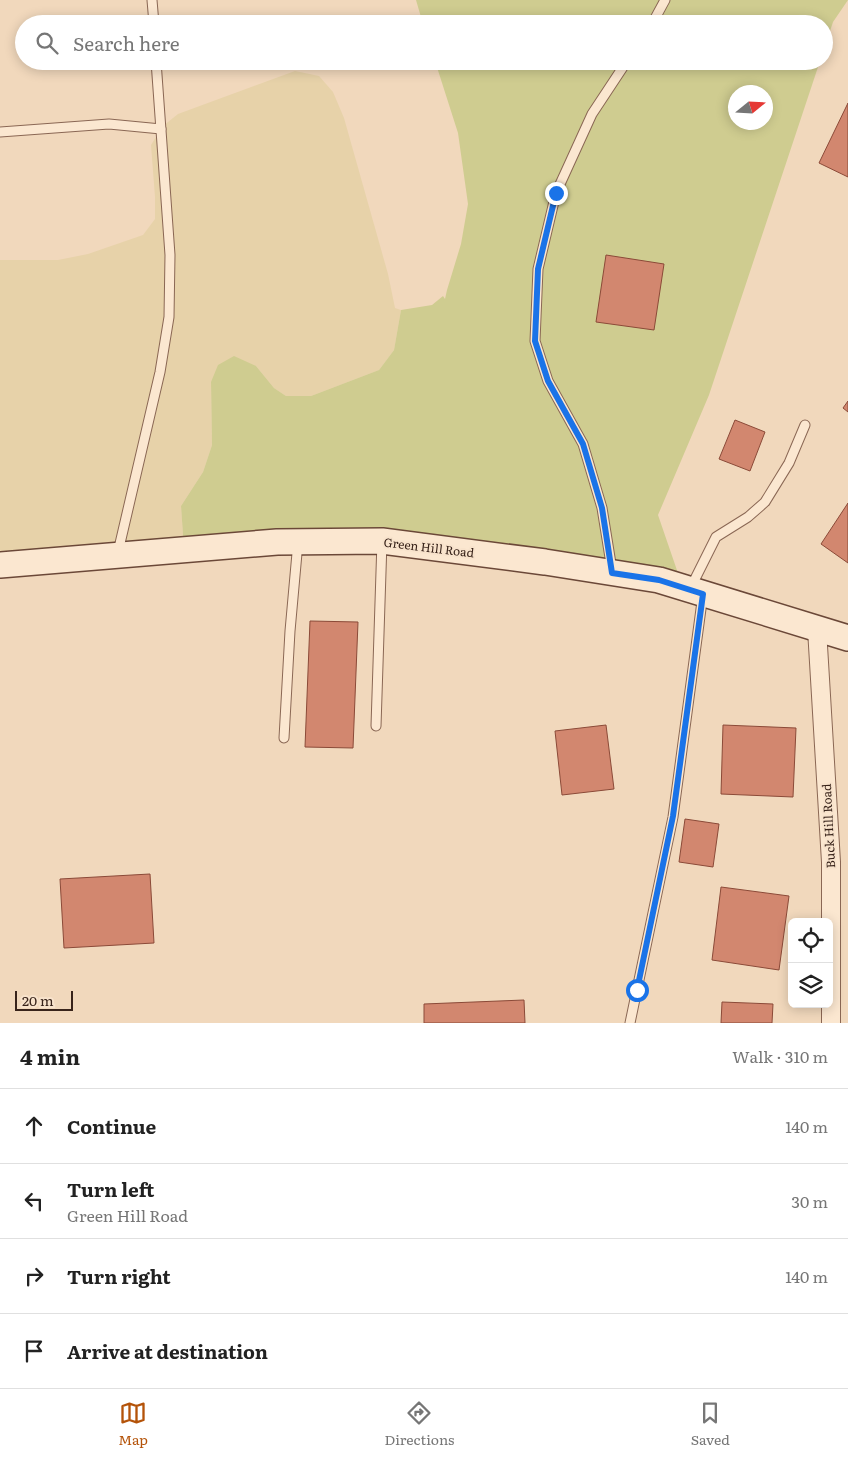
<!DOCTYPE html>
<html lang="en">
<head>
<meta charset="utf-8">
<style>
	:root { --surface:#fff; --page:#f2f2f2; --text:#222; --muted:#767676; --line:#e0e0e0; --accent:#b45309 }
	body { margin:0; font-family:Literata,serif; background:var(--page); color:var(--text) }
	.controls { position:absolute; right:15px; bottom:15px; display:grid; overflow:hidden; border-radius:8px; box-shadow:0 2px 12px #0003 }
	.controls button { width:45px; height:45px; display:grid; place-items:center; padding:0; border:0; border-bottom:1px solid var(--line); background:var(--surface); color:var(--text); font:25px sans-serif }
	.compass { position:absolute; left:728px; top:85px; width:45px; height:45px; border-radius:50%; background:var(--surface); box-shadow:0 2px 12px #0003; rotate:72deg }
	.scale { position:absolute; left:15px; bottom:12px; width:58px; box-sizing:border-box; padding-left:5px; border:2px solid #38231a; border-top:0; font-size:14px; line-height:18px; white-space:nowrap; color:#38231a; -webkit-text-stroke:4px #f8e3cc; paint-order:stroke }
	.stop { position:absolute; width:15px; height:15px; margin:-11px; border:4px solid #1a73e8; border-radius:50%; background:#fff }
	.stop.end { background:#1a73e8; border-color:#fff; box-shadow:0 1px 5px #0008 }
	.list { margin:0; padding:0; list-style:none }
	h2 { display:flex; justify-content:space-between; align-items:center; height:65px; margin:0; padding:0 20px; font-size:21px }
	h2 small { font-size:16px; font-weight:400; color:var(--muted) }
	.list li { display:grid; grid-template-columns:32px 1fr auto; gap:15px; align-items:center; box-sizing:border-box; height:75px; padding:0 20px; border-top:1px solid var(--line) }
	.list b { display:block; font-size:19px; white-space:nowrap }
	.list p { margin:0; font-size:16px; white-space:nowrap; color:var(--muted) }
	.list em { font-size:16px; font-style:normal; color:var(--muted) }
	.icon { flex:none; width:28px; height:28px; fill:none; stroke:currentColor; stroke-width:2; stroke-linecap:round; stroke-linejoin:round }
	.map { position:relative; flex:none; width:848px; height:1023px; overflow:hidden }
	.search { position:absolute; background:var(--surface); box-shadow:0 2px 12px #0003; left:15px; right:15px; top:15px; height:55px; display:flex; align-items:center; gap:12px; box-sizing:border-box; padding:0 18px; border-radius:28px; color:var(--muted); font-size:19px }
	.sheet { height:365px; background:var(--surface) }
	nav { display:flex; justify-content:space-around; align-items:center; box-sizing:border-box; height:70px; border-top:1px solid var(--line); background:var(--surface); font-size:14px; color:var(--muted) }
	nav a { display:grid; justify-items:center; gap:2px }
	nav .on { color:var(--accent) }
	.map>svg:first-child { display:block }
</style>
</head>
<body>
<div class="map">
<svg width="848" height="1023" viewBox="0 0 848 1023">
	<rect width="100%" height="100%" fill="#f1d8bc"/>
	<polygon fill="#e7d2a9" points="295,71 319,76 333,92 344,118 388,274 395,308 401,310 394,350 379,370 311,396 286,396 274,388 256,366 211,382 212,445 203,472 181,506 184,549 0,566 0,260 58,260 88,254 143,235 155,219 155,197 151,145 163,126 178,114"/>
	<g fill="#cfcc90" fill-rule="evenodd">
		<polygon points="416,0 848,0 833,22 824,49 824,24 423,24"/>
		<path d="M435,61H820L709,395L658,515L681,582L424,545L184,549L181,506L203,472L212,445L211,382L218,365L234,356L256,366L274,388L286,396H311L379,370L394,350L401,310L432,305L443,296L445,299L447,290L461,244L468,204L458,133ZM736,92H766V122H736Z"/>
	</g>
	<g fill="#d2876f" stroke="#8b4a38">
		<polygon points="848,103 848,177 819,163"/>
		<polygon points="606,255 664,264 654,330 596,322"/>
		<polygon points="848,401 848,412 843,408"/>
		<polygon points="735,420 765,432 750,471 719,459"/>
		<polygon points="848,503 848,563 821,544"/>
		<polygon points="310,621 358,622 353,748 305,747"/>
		<polygon points="606,725 614,789 562,795 555,731"/>
		<polygon points="723,725 796,728 793,797 721,794"/>
		<polygon points="685,819 719,824 713,867 679,862"/>
		<polygon points="150,874 154,943 64,948 60,879"/>
		<polygon points="721,887 789,896 779,970 712,960"/>
		<polygon points="524,1000 525,1023 424,1023 424,1004"/>
		<polygon points="722,1002 773,1004 772,1023 721,1023"/>
	</g>
	<g fill="none" stroke-linecap="round" stroke-linejoin="round">
		<defs>
			<g id="lane">
				<polyline points="152,0 154,24"/>
				<polyline points="652,24 665,0"/>
				<polyline points="0,132 109,124 161,129"/>
				<polyline points="118,552 160,372 169,317 170,255 156,61"/>
				<polyline points="612,570 602,508 583,444 548,381 535,341 538,269 556,193 592,114 627,61"/>
				<polyline points="691,587 716,537 748,517 765,502 789,463 805,425"/>
				<polyline points="376,726 382,541"/>
				<polyline points="284,738 290,631 298,542"/>
				<polyline points="630,1023 673,817 703,594"/>
			</g>
			<polyline id="street" points="817,629 831,862 831,1023"/>
			<polyline id="secondary" points="0,565 277,542 382,541 545,562 659,580 848,638"/>
		</defs>
		<use href="#lane" stroke="#8a6754" stroke-width="11"/>
		<use href="#street" stroke="#8a6754" stroke-width="20"/>
		<use href="#secondary" stroke="#6b4838" stroke-width="28"/>
		<use href="#lane" stroke="#fbe7d0" stroke-width="9"/>
		<use href="#street" stroke="#fbe7d0" stroke-width="18"/>
		<use href="#secondary" stroke="#fbe7d0" stroke-width="25"/>
	</g>
	<g fill="none" stroke-linecap="round" stroke-linejoin="round">
		<polyline stroke="#1a73e8" stroke-width="6" points="556,193 538,269 535,341 548,381 583,444 602,508 612,573 659,580 703,594 673,816 637,990"/>
	</g>
	<g text-anchor="middle" dominant-baseline="central" stroke-width="4" stroke-linejoin="round" paint-order="stroke">
		<g font-size="12" fill="#38231a" stroke="#f8e3cc">
			<text transform="translate(429 547) rotate(7)">Green Hill Road</text>
			<text transform="translate(828 826) rotate(-93)">Buck Hill Road</text>
		</g>
	</g>
</svg>
<div class="controls">
<button><svg class="icon" aria-label="locate" viewBox="0 0 24 24"><circle cx="12" cy="12" r="6"/><path d="M12 2v4M12 18v4M2 12h4M18 12h4"/></svg></button>
<button><svg class="icon" aria-label="layers" viewBox="0 0 24 24"><path d="M12 4l9 5-9 5-9-5zM3 14l9 5 9-5"/></svg></button>
</div>
<svg class="compass" viewBox="-18 -18 36 36"><path d="M0-13l5 13h-10z" fill="#e53935"/><path d="M0 13l5-13h-10z" fill="#767676"/></svg>
<div class="scale">20 m</div>
<div class="stop" style="left:637px;top:990px"></div>
<div class="stop end" style="left:556px;top:193px"></div>
<div class="search"><svg class="icon" aria-label="search" viewBox="0 0 24 24"><circle cx="10" cy="10" r="6"/><path d="M15 15l6 6"/></svg>Search here</div>
</div>
<section class="sheet">
<h2>4 min<small>Walk · 310 m</small></h2>
<ul class="list">
<li><svg class="icon" aria-label="ahead" viewBox="0 0 24 24"><path d="M12 20V5M6 11l6-6 6 6"/></svg><div><b>Continue</b></div><em>140 m</em></li>
<li><svg class="icon" aria-label="left" viewBox="0 0 24 24"><path d="M17 20v-9H6M10 6l-5 5 5 5"/></svg><div><b>Turn left</b><p>Green Hill Road</p></div><em>30 m</em></li>
<li><svg class="icon" aria-label="right" viewBox="0 0 24 24"><path d="M7 20v-9h11M14 6l5 5-5 5"/></svg><div><b>Turn right</b></div><em>140 m</em></li>
<li><svg class="icon" aria-label="arrive" viewBox="0 0 24 24"><path d="M6 21V4h12l-3 4 3 4H6"/></svg><div><b>Arrive at destination</b></div></li>
</ul>
</section>
<nav>
<a class="on"><svg class="icon" aria-label="map" viewBox="0 0 24 24"><path d="M3 6l6-2 6 2 6-2v14l-6 2-6-2-6 2zM9 4v14M15 6v14"/></svg>Map</a>
<a><svg class="icon" aria-label="directions" viewBox="0 0 24 24"><path d="M12 3l9 9-9 9-9-9zM9 14v-3h6M13 9l2 2-2 2"/></svg>Directions</a>
<a><svg class="icon" aria-label="saved" viewBox="0 0 24 24"><path d="M7 4h10v16l-5-4-5 4z"/></svg>Saved</a>
</nav>
</body>
</html>
